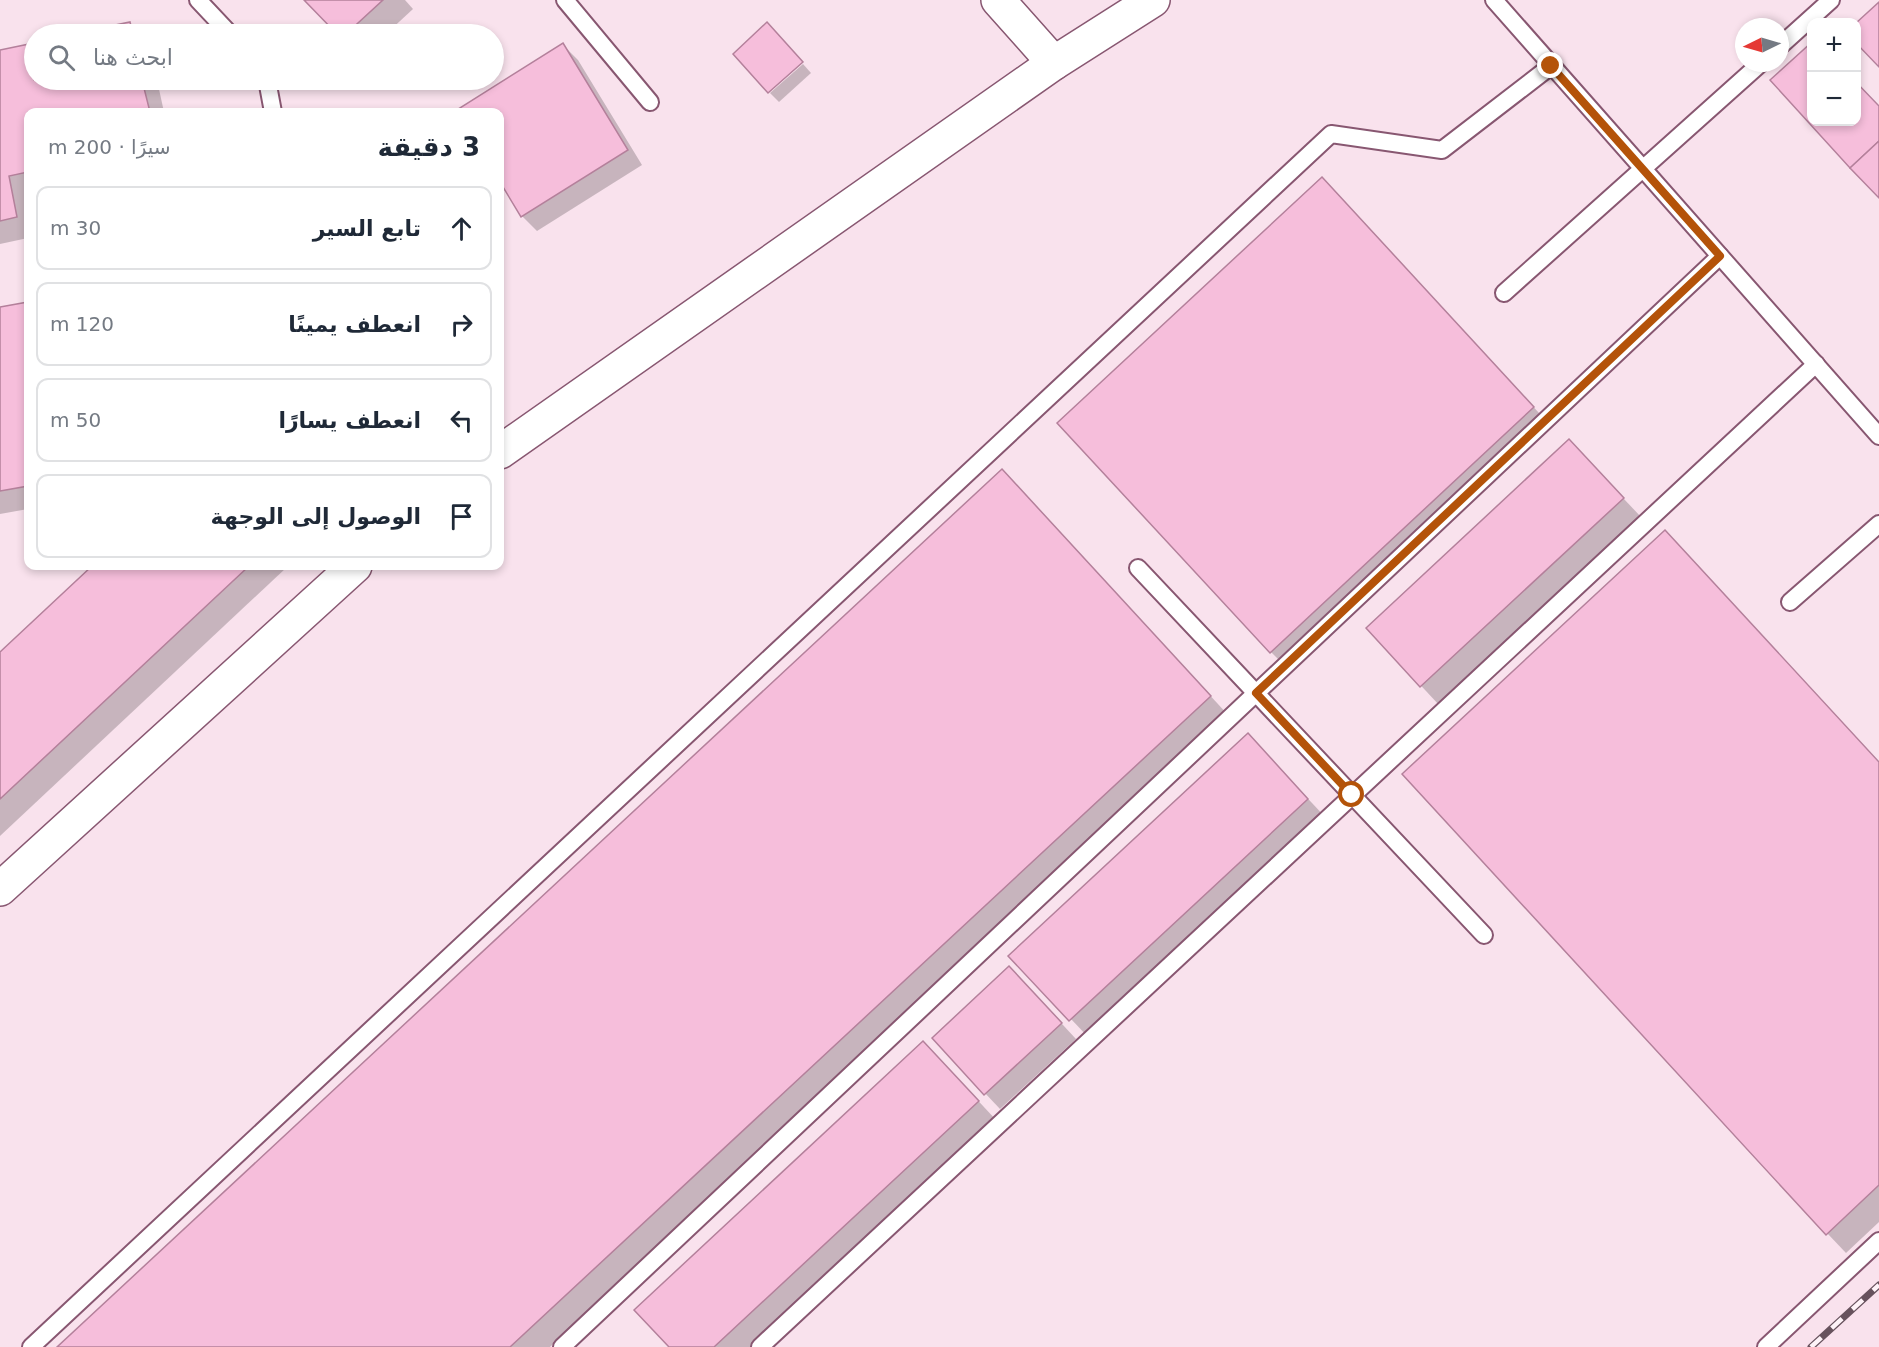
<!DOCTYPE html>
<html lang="ar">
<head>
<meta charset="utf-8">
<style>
	:root { --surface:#fff; --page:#f6f6f7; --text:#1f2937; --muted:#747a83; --line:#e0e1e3 }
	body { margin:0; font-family:"DejaVu Sans","Noto Naskh Arabic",sans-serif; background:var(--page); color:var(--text); direction:rtl }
	.controls { position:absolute; right:18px; top:18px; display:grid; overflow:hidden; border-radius:12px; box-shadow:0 3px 9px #0003 }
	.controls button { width:54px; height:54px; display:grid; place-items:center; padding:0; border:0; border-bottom:2px solid var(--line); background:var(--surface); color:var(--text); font:30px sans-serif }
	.compass { position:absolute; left:1735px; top:18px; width:54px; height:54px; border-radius:50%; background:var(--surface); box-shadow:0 3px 9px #0003; rotate:265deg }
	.stop { position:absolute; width:18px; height:18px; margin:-14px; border:4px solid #b45309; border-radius:50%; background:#fff }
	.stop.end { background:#b45309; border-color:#fff; box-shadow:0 2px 6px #0008 }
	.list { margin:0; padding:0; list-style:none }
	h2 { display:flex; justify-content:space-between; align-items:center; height:78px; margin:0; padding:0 24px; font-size:26px }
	h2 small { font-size:20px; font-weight:400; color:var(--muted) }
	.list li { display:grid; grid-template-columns:39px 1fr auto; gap:18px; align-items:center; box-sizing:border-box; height:84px; margin:0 12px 12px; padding:0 12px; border:2px solid var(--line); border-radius:12px }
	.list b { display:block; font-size:22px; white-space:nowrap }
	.list em { font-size:20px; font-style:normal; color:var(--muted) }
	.icon { flex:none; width:33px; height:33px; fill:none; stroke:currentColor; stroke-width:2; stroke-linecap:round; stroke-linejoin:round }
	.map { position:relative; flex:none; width:1879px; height:1347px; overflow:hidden; direction:ltr }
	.search { position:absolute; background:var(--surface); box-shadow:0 3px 9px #0003; left:24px; top:24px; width:480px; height:66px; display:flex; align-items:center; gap:15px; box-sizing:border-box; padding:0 21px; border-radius:33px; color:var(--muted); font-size:22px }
	.panel { position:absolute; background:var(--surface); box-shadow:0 3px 9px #0003; left:24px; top:108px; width:480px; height:462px; border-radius:12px; direction:rtl }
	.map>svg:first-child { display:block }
</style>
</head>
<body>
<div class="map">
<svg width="1879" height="1347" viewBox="0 0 1879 1347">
	<rect width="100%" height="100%" fill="#f9e2ed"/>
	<g fill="#0003">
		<polygon points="307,0 405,0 413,9 386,34 339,34"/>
		<polygon points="130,24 140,34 79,34"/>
		<polygon points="34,44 34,80 157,80 164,112 28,112 28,238 0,244 0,52"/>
		<polygon points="563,45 578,60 642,165 537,231 522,216 500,180 500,112 457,111"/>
		<polygon points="803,64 811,73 779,102 770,93"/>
		<polygon points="1879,107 1879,196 1812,122 1856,122"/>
		<polygon points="1341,199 1552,427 1290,671 1271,652"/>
		<polygon points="28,303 28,509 0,514 0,309"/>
		<polygon points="1588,461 1642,518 1440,706 1368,629"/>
		<polygon points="1021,490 1229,716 550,1347 59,1347"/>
		<polygon points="95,566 283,566 286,568 0,836 0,654"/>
		<polygon points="1267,755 1327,819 1090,1039 1011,956"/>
		<polygon points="1879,763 1879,1222 1846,1253 1827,1233"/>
		<polygon points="1024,983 1076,1039 1000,1109 934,1039"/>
		<polygon points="943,1063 997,1121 754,1347 671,1347"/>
	</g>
	<g fill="#f6bedb" stroke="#b4809b" stroke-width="1.5">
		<polygon points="304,0 383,0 346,34 337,34"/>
		<polygon points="1879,2 1879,67 1856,43 1856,23"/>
		<polygon points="130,22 133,34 72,34"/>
		<polygon points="767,22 803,62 768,93 733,54"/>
		<polygon points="1812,42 1812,122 1856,122 1856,82 1879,106 1879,141 1850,168 1770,80"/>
		<polygon points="34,43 34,80 142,80 150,112 28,112 28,172 9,176 17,217 0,221 0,50"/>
		<polygon points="563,43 628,150 521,217 500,182 500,112 455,111"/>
		<polygon points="1879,141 1879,198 1850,168"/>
		<polygon points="1322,177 1534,407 1270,653 1057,423"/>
		<polygon points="28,302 28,486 0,491 0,307"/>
		<polygon points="1569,439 1624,498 1420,687 1366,628"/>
		<polygon points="1002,469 1211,696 510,1347 57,1347"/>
		<polygon points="1665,530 1879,762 1879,1185 1826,1235 1402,774"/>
		<polygon points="92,566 249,566 0,799 0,652"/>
		<polygon points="1248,733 1308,799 1069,1021 1008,956"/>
		<polygon points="1009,966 1062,1023 984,1095 932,1038"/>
		<polygon points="923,1041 979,1101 714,1347 669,1347 634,1310"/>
	</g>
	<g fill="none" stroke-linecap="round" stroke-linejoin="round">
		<defs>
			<g id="lane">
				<polyline points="198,0 230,34"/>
				<polyline points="565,0 650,102"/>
				<polyline points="1494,0 1879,436"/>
				<polyline points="1780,46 1831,0"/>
				<polyline points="267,80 273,112"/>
				<polyline points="1504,293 1761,63"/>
				<polyline points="1138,568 1484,935"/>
				<polyline points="1790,602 1879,524"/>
				<polyline points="31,1347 1331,134 1442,150 1551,66"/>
				<polyline points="562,1347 1720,256"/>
				<polyline points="760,1347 1816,364"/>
				<polyline points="1766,1347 1879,1241"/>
			</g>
			<polyline id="street" points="998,0 1054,63"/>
			<g id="secondary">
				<polyline points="500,452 1054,63 1153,0"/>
				<polyline points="0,889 355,566"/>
			</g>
		</defs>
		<use href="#lane" stroke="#885771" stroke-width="20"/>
		<use href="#street" stroke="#885771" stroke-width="36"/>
		<use href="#secondary" stroke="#885771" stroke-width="36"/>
		<use href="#lane" stroke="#fff" stroke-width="16"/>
		<use href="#street" stroke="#fff" stroke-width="33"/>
		<use href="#secondary" stroke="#fff" stroke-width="33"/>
		<defs>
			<polyline id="rail" points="1811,1347 1879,1285"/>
		</defs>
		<use href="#rail" stroke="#67525d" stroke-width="7"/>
		<use href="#rail" stroke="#fef3f8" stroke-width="4.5" stroke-dasharray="14" stroke-linecap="butt"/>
	</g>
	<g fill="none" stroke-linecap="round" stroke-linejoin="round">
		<polyline stroke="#b45309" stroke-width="8" points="1352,795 1256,693 1720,256 1551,66"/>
	</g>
</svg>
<div class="controls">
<button>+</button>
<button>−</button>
</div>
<svg class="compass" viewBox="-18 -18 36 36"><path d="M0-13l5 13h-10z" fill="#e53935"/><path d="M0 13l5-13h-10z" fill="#747a83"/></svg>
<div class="stop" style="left:1352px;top:795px"></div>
<div class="stop end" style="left:1551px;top:66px"></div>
<div class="search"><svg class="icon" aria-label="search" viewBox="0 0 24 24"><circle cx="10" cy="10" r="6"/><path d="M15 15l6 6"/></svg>ابحث هنا</div>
<section class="panel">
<h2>3 دقيقة<small>سيرًا · 200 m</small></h2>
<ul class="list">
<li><svg class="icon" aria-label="ahead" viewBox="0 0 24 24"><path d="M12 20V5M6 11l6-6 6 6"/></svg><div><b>تابع السير</b></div><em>30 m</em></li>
<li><svg class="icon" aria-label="right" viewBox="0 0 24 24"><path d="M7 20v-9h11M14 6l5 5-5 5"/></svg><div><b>انعطف يمينًا</b></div><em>120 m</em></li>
<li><svg class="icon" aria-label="left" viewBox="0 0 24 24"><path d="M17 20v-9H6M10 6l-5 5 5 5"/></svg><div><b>انعطف يسارًا</b></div><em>50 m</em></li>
<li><svg class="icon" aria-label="arrive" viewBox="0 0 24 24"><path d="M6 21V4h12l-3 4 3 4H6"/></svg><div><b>الوصول إلى الوجهة</b></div></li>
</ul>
</section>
</div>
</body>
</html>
